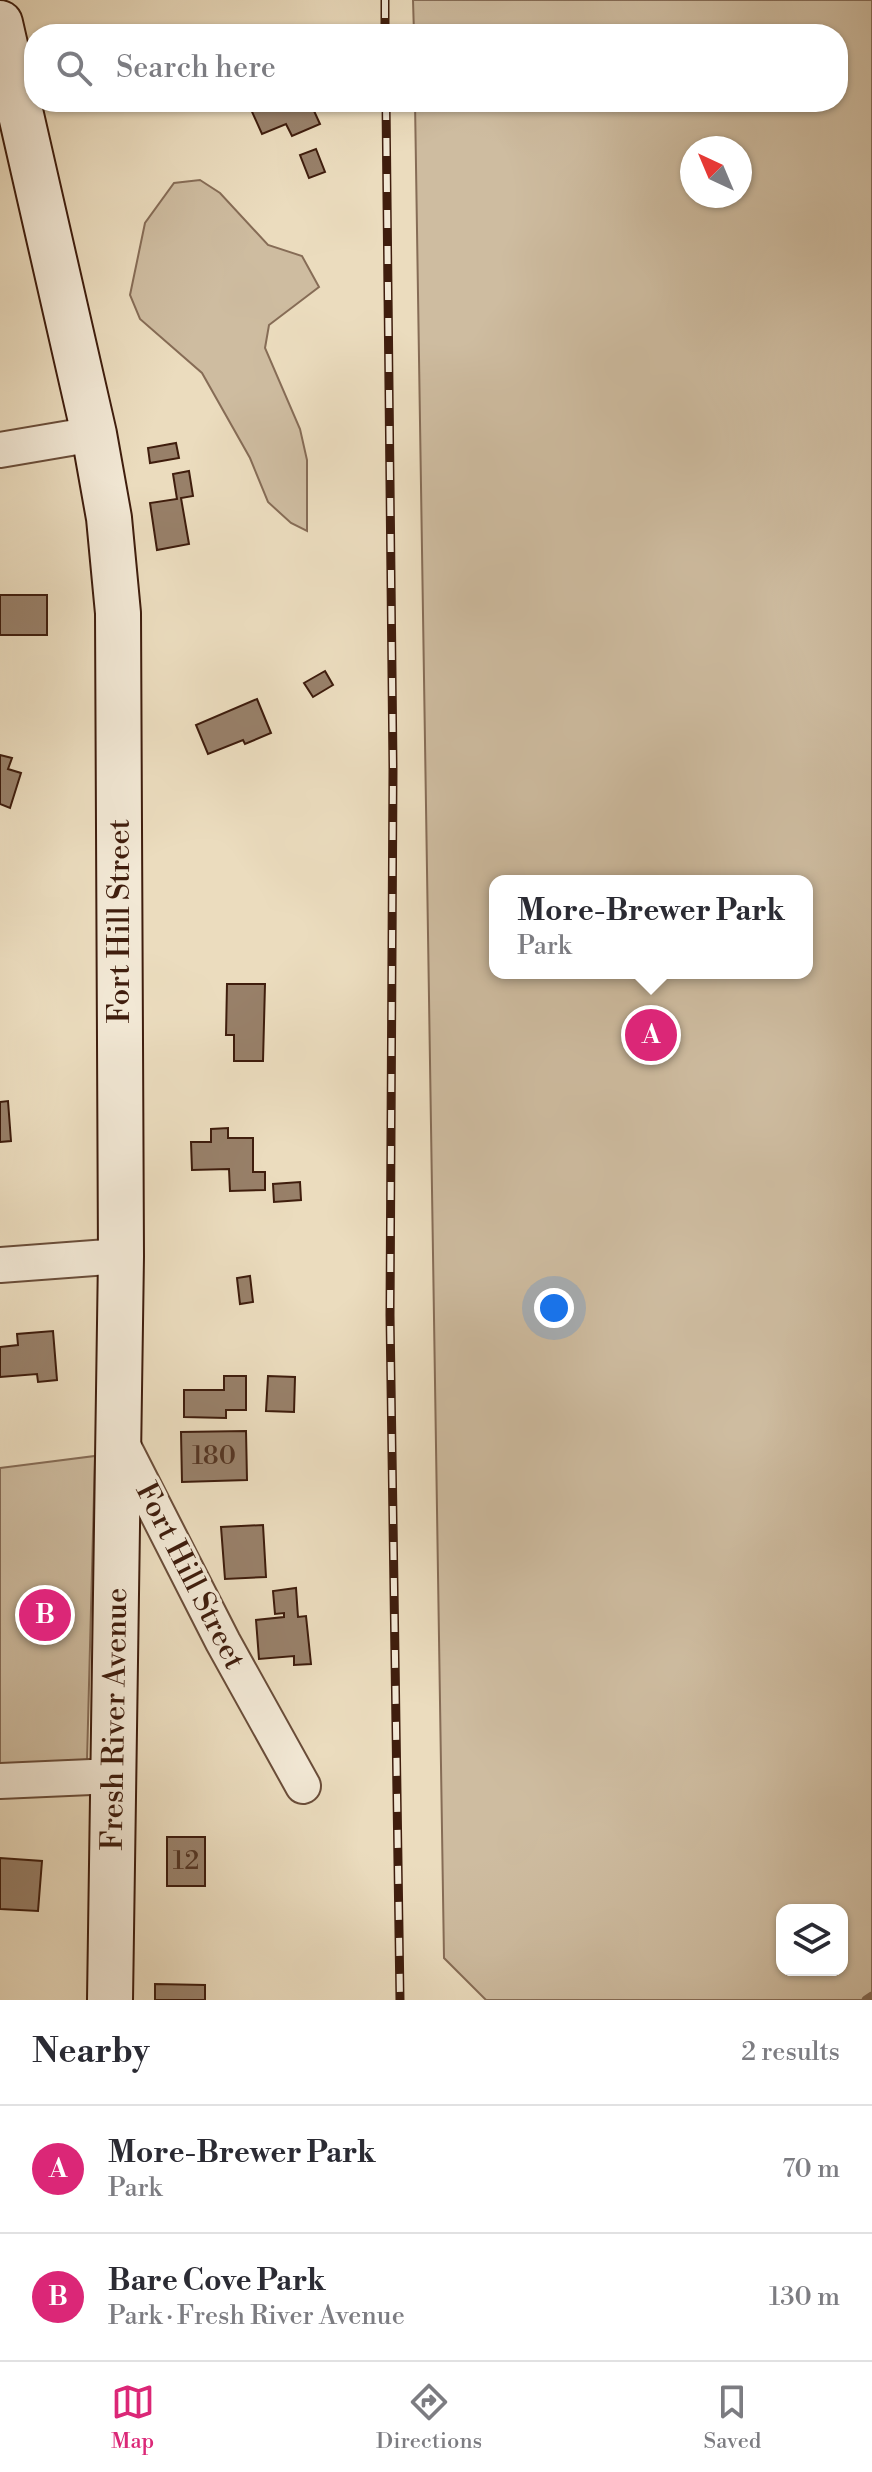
<!DOCTYPE html>
<html lang="en">
<head>
<meta charset="utf-8">
<style>
	:root { --surface:#fff; --page:#f7f7f7; --text:#2b2b33; --muted:#7c7c81; --line:#e1e1e2; --accent:#db2777 }
	body { margin:0; font-family:"Libre Bodoni",serif; background:var(--page); color:var(--text) }
	.controls { position:absolute; right:24px; bottom:24px; display:grid; overflow:hidden; border-radius:16px; box-shadow:0 2px 6px #0004 }
	.controls button { width:72px; height:72px; display:grid; place-items:center; padding:0; border:0; border-bottom:2px solid var(--line); background:var(--surface); color:var(--text); font:40px sans-serif }
	.compass { position:absolute; left:680px; top:136px; width:72px; height:72px; border-radius:50%; background:var(--surface); box-shadow:0 2px 6px #0004; rotate:316deg }
	.you { position:absolute; left:554px; top:1308px; width:28px; height:28px; margin:-20px; border:6px solid #fff; border-radius:50%; background:#1a73e8; box-shadow:0 0 0 12px #1a73e833 }
	.badge { display:grid; place-items:center; width:52px; height:52px; border-radius:50%; background:var(--accent); color:#fff; font-size:26px; font-weight:700 }
	.pin { position:absolute; translate:-50% -50%; border:4px solid #fff; box-shadow:0 2px 8px #0006 }
	.popup { position:absolute; left:489px; top:875px; width:324px; height:104px; box-sizing:border-box; display:grid; place-content:center; border-radius:16px; background:var(--surface); filter:drop-shadow(0 2px 6px #0005); font-size:26px; white-space:nowrap; color:var(--muted) }
	.popup b { font-size:30px; color:var(--text) }
	.popup::after { content:''; position:absolute; left:50%; top:100%; margin-left:-16px; border:16px solid transparent; border-top-color:var(--surface) }
	.list { margin:0; padding:0; list-style:none }
	h2 { display:flex; justify-content:space-between; align-items:center; height:104px; margin:0; padding:0 32px; font-size:34px }
	h2 small { font-size:26px; font-weight:400; color:var(--muted) }
	.list li { display:grid; grid-template-columns:52px 1fr auto; gap:24px; align-items:center; box-sizing:border-box; height:128px; padding:0 32px; border-top:2px solid var(--line) }
	.list b { display:block; font-size:30px; white-space:nowrap }
	.list p { margin:0; font-size:26px; white-space:nowrap; color:var(--muted) }
	.list em { font-size:26px; font-style:normal; color:var(--muted) }
	.icon { flex:none; width:44px; height:44px; fill:none; stroke:currentColor; stroke-width:2; stroke-linecap:round; stroke-linejoin:round }
	.map { position:relative; flex:none; width:872px; height:2000px; overflow:hidden }
	.search { position:absolute; background:var(--surface); box-shadow:0 2px 6px #0004; left:24px; right:24px; top:24px; height:88px; display:flex; align-items:center; gap:20px; box-sizing:border-box; padding:0 28px; border-radius:32px; color:var(--muted); font-size:30px }
	.sheet { height:360px; background:var(--surface) }
	nav { display:flex; justify-content:space-around; align-items:center; box-sizing:border-box; height:112px; border-top:2px solid var(--line); background:var(--surface); font-size:22px; color:var(--muted) }
	nav a { display:grid; justify-items:center; gap:4px }
	nav .on { color:var(--accent) }
	.map>svg:first-child { display:block }
</style>
</head>
<body>
<div class="map">
<svg width="872" height="2000" viewBox="0 0 872 2000">
	<rect width="100%" height="100%" fill="#ebdcbe"/>
	<filter id="stains"><feTurbulence type="fractalNoise" baseFrequency=".0025" numOctaves="4"/><feColorMatrix values="0 0 0 0 .2 0 0 0 0 .09 0 0 0 0 .02 0 0 0 .5 -.17"/></filter>
	<radialGradient id="worn" r=".72"><stop offset=".6" stop-color="#630" stop-opacity="0"/><stop offset="1" stop-color="#630" stop-opacity=".3"/></radialGradient>
	<g fill="#cebca0" stroke="#866c56" stroke-width="2" fill-rule="evenodd">
		<path d="M413,0H872V2000H486L444,1958L415,102H838V34H414ZM740,148V196H692V148ZM495,881H807V973H495ZM782,1910H842V1970H782Z"/>
		<polygon points="200,180 220,193 268,245 302,256 319,287 269,325 265,348 300,429 307,460 307,531 291,523 268,502 250,458 202,373 140,319 130,295 145,223 174,183"/>
		<polygon points="95,1456 87,1761 0,1767 0,1468"/>
	</g>
	<g fill="none" stroke-linecap="round" stroke-linejoin="round">
		<polyline stroke="#836953" stroke-width="9" points="866,2000 872,1996"/>
	</g>
	<g fill="#988069" stroke="#3f1d0d" stroke-width="2">
		<polygon points="257,102 310,102 320,124 292,136 286,124 262,134 249,105"/>
		<polygon points="316,149 325,172 309,178 300,155"/>
		<polygon points="176,443 179,458 150,463 148,448"/>
		<polygon points="189,471 193,496 181,498 189,544 157,550 150,503 177,499 173,474"/>
		<rect x="0" y="595" width="47" height="40"/>
		<polygon points="325,671 333,685 313,697 304,683"/>
		<polygon points="257,699 271,733 245,744 243,740 208,754 196,725"/>
		<polygon points="0,755 12,758 8,769 21,773 10,808 0,804"/>
		<polygon points="227,984 265,984 263,1061 234,1061 234,1035 226,1035"/>
		<polygon points="8,1101 11,1141 0,1142 0,1102"/>
		<polygon points="228,1128 228,1138 253,1138 253,1172 265,1172 265,1190 230,1191 229,1169 192,1170 191,1142 211,1142 211,1129"/>
		<polygon points="300,1182 301,1200 274,1202 273,1184"/>
		<polygon points="250,1276 253,1302 240,1304 237,1278"/>
		<polygon points="53,1331 57,1380 38,1382 37,1374 0,1377 0,1347 18,1345 17,1334"/>
		<polygon points="224,1376 246,1376 246,1410 226,1410 226,1418 184,1417 184,1390 224,1390"/>
		<polygon points="268,1376 295,1377 294,1412 266,1411"/>
		<polygon points="246,1431 247,1480 182,1482 181,1432"/>
		<polygon points="263,1525 266,1577 225,1579 221,1527"/>
		<polygon points="296,1588 298,1617 306,1616 311,1664 294,1665 294,1656 259,1659 256,1620 284,1617 284,1613 275,1614 273,1591"/>
		<rect x="167" y="1837" width="38" height="49"/>
		<polygon points="0,1858 42,1861 38,1911 0,1909"/>
		<polygon points="155,1984 205,1985 205,2000 155,2000"/>
	</g>
	<g fill="none" stroke-linecap="round" stroke-linejoin="round">
		<defs>
			<g id="minor">
				<polyline points="0,450 94,434"/>
				<polyline points="0,1265 121,1256"/>
				<polyline points="119,1438 223,1642 303,1786"/>
				<polyline points="0,1781 114,1776"/>
			</g>
			<polyline id="secondary" points="0,23 94,434 109,518 118,613 121,1256 110,2000"/>
		</defs>
		<use href="#minor" stroke="#6a4d39" stroke-width="38"/>
		<use href="#secondary" stroke="#3f1d0d" stroke-width="48"/>
		<use href="#minor" stroke="#f2e8d5" stroke-width="34"/>
		<use href="#secondary" stroke="#f2e8d5" stroke-width="44"/>
		<defs>
			<g id="rail">
				<polyline points="385,0 385,34"/>
				<polyline points="386,102 393,769 390,1315 400,2000"/>
			</g>
		</defs>
		<use href="#rail" stroke="#3f1d0d" stroke-width="9"/>
		<use href="#rail" stroke="#f2e8d5" stroke-width="6" stroke-dasharray="18" stroke-linecap="butt"/>
	</g>
	<g text-anchor="middle" dominant-baseline="central" stroke-width="7" stroke-linejoin="round" paint-order="stroke">
		<g font-size="26" fill="#553624">
			<text x="214" y="1456">180</text>
			<text x="186" y="1861">12</text>
		</g>
		<g font-size="30" fill="#3f1d0d" stroke="#f2e8d5">
			<text transform="translate(120 921) rotate(-90)">Fort Hill Street</text>
			<text transform="translate(190 1576) rotate(63)">Fort Hill Street</text>
			<text transform="translate(115 1719) rotate(-89)">Fresh River Avenue</text>
		</g>
	</g>
	<rect width="100%" height="100%" filter="url(#stains)"/>
	<rect width="100%" height="100%" fill="url(#worn)"/>
</svg>
<div class="controls">
<button><svg class="icon" aria-label="layers" viewBox="0 0 24 24"><path d="M12 4l9 5-9 5-9-5zM3 14l9 5 9-5"/></svg></button>
</div>
<svg class="compass" viewBox="-18 -18 36 36"><path d="M0-13l5 13h-10z" fill="#e53935"/><path d="M0 13l5-13h-10z" fill="#7c7c81"/></svg>
<div class="you"></div>
<div class="pin badge" style="left:651px;top:1035px">A</div>
<div class="popup"><b>More-Brewer Park</b>Park</div>
<div class="pin badge" style="left:45px;top:1615px">B</div>
<div class="search"><svg class="icon" aria-label="search" viewBox="0 0 24 24"><circle cx="10" cy="10" r="6"/><path d="M15 15l6 6"/></svg>Search here</div>
</div>
<section class="sheet">
<h2>Nearby<small>2 results</small></h2>
<ul class="list">
<li><span class="badge">A</span><div><b>More-Brewer Park</b><p>Park</p></div><em>70 m</em></li>
<li><span class="badge">B</span><div><b>Bare Cove Park</b><p>Park · Fresh River Avenue</p></div><em>130 m</em></li>
</ul>
</section>
<nav>
<a class="on"><svg class="icon" aria-label="map" viewBox="0 0 24 24"><path d="M3 6l6-2 6 2 6-2v14l-6 2-6-2-6 2zM9 4v14M15 6v14"/></svg>Map</a>
<a><svg class="icon" aria-label="directions" viewBox="0 0 24 24"><path d="M12 3l9 9-9 9-9-9zM9 14v-3h6M13 9l2 2-2 2"/></svg>Directions</a>
<a><svg class="icon" aria-label="saved" viewBox="0 0 24 24"><path d="M7 4h10v16l-5-4-5 4z"/></svg>Saved</a>
</nav>
</body>
</html>
